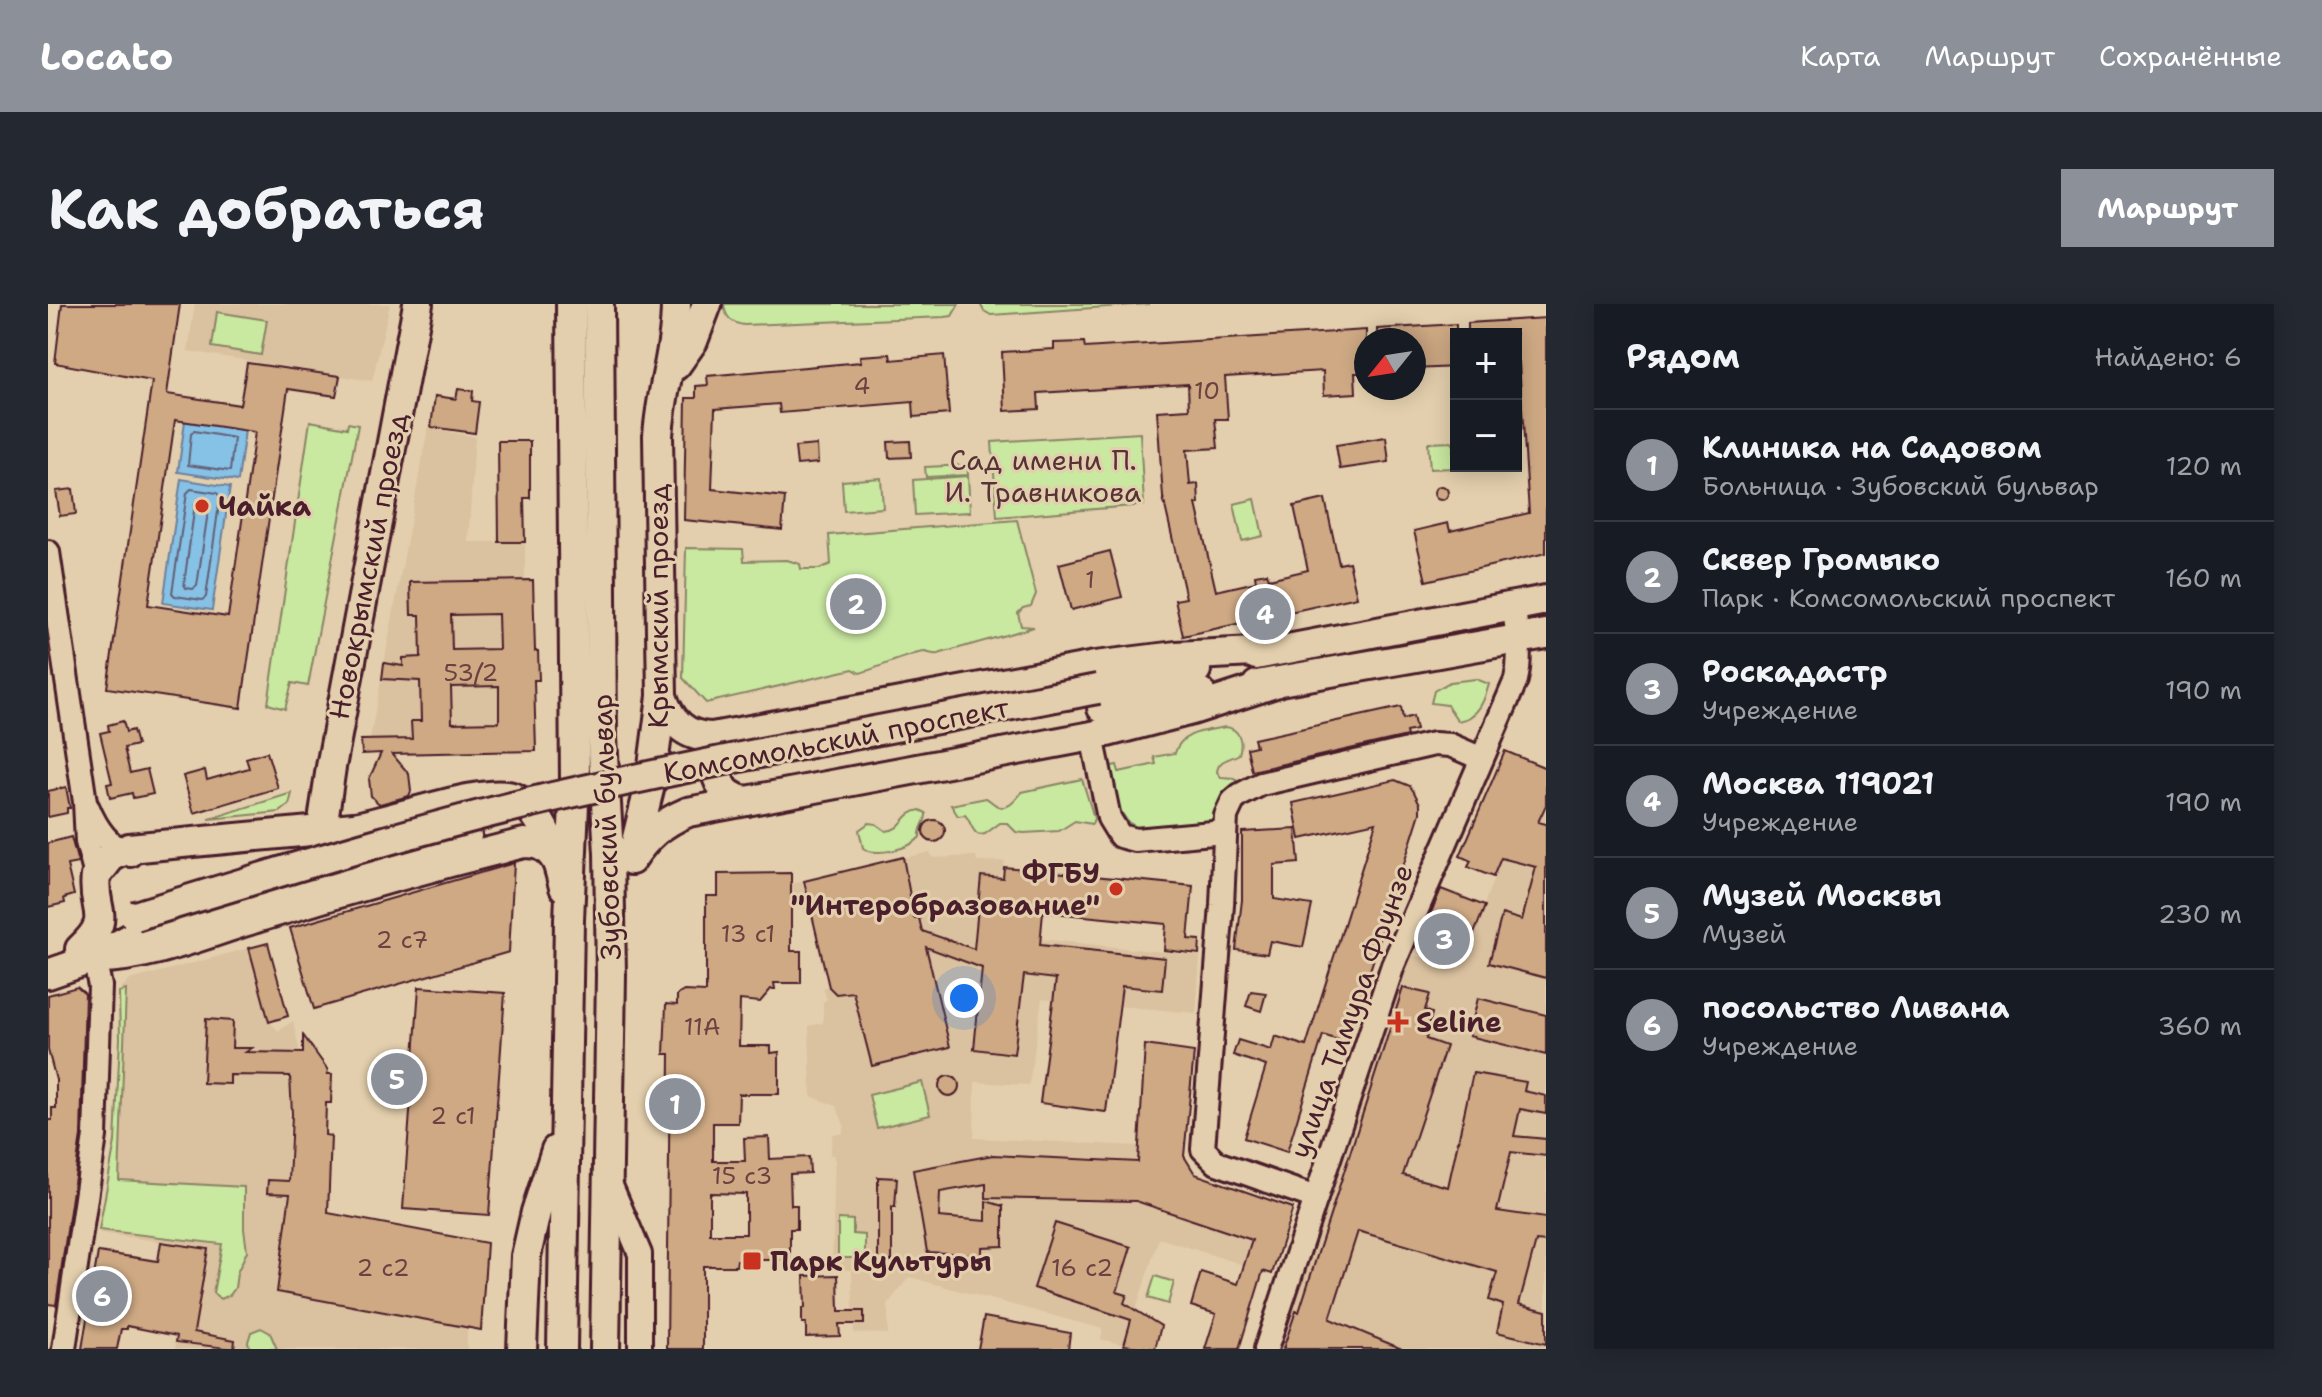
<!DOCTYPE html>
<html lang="ru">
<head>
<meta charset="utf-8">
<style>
	:root { --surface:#171b24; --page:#242831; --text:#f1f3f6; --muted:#9ea1a6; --line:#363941; --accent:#8c9099 }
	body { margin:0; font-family:"Shantell Sans",sans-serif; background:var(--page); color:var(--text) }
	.controls { position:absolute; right:24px; top:24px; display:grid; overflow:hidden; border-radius:0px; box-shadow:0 4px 20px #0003 }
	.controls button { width:72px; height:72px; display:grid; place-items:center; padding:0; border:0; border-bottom:2px solid var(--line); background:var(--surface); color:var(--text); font:40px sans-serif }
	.compass { position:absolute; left:1306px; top:24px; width:72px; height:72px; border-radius:50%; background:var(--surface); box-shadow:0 4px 20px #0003; rotate:240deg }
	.you { position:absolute; left:916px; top:694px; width:28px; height:28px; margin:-20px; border:6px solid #fff; border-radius:50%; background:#1a73e8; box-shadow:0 0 0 12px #1a73e833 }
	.badge { display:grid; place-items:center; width:52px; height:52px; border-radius:50%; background:var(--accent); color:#fff; font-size:26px; font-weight:700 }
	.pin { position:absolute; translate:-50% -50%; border:4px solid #fff; box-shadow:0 2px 8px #0006 }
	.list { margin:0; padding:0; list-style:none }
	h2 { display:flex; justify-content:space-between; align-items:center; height:104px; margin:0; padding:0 32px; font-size:34px }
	h2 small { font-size:26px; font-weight:400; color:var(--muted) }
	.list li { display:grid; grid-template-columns:52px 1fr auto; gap:24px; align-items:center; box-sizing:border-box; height:112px; padding:0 32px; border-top:2px solid var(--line) }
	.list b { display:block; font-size:30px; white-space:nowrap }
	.list p { margin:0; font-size:26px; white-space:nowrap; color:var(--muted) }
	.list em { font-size:26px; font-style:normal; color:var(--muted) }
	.map { position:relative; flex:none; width:1498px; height:1045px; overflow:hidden; border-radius:0px }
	header { display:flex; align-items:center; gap:48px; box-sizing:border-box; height:112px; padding:0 40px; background:var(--accent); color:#fff }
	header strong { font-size:38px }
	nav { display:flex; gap:44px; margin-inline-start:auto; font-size:28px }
	.intro { display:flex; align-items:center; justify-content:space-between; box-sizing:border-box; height:192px; padding:0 48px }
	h1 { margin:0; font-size:56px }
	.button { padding:20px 36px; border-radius:0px; background:var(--accent); color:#fff; font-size:28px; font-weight:700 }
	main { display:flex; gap:48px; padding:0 48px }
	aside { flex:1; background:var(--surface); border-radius:0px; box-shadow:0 4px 20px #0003 }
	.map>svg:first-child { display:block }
</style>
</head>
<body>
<header>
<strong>Locato</strong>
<nav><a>Карта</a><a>Маршрут</a><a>Сохранённые</a></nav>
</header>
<div class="intro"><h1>Как добраться</h1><a class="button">Маршрут</a></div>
<main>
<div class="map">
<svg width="1498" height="1045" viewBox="0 0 1498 1045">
	<rect width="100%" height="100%" fill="#e3cfad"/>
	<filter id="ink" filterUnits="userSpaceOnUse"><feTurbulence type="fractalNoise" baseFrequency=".0125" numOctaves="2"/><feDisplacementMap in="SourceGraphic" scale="16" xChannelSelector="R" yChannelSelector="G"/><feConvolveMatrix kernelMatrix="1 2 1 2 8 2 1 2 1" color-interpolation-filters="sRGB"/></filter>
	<g filter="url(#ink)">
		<g fill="#dac19f">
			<polygon points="147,0 342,0 324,77 140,47"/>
			<polygon points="380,124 427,133 420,238 477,238 477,275 485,276 487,346 491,347 491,376 486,377 488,447 322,435"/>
			<polygon points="1486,502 1498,507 1498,1045 1231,1045 1360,650 1413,663 1454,552"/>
			<polygon points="882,548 885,554 928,552 929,558 957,557 951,573 932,571 927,628 1152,652 1148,709 994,695 981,781 927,778 926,834 1090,842 1097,741 1146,748 1137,852 1147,870 1245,904 1224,970 1111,934 1076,1041 1053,1035 1055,1025 861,973 840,1000 840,1030 806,1029 804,966 784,965 787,851 782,851 785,830 794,830 797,823 788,802 763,792 761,722 775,719 775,698 779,695 775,684 781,682 764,612 757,613 755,604 750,605 744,580"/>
			<polygon points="201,644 221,717 230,727 245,717 252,749 252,764 242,765 240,901 229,988 419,1024 419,1045 127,1045 143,942 52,929 66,834 73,731 73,684 82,676"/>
		</g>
		<g fill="#c9e8a0" stroke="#8a8466" stroke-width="2">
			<path d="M676,0H911L904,12L897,13L696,21C683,19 677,13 676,0Z"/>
			<polygon points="932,0 1101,0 943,11 936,7"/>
			<polygon points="169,8 219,16 213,51 164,43"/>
			<polygon points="262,117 299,124 300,119 310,121 260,382 244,379 237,405 220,400"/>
			<polygon points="1092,129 1096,201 949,213 944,138"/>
			<polygon points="1405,138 1406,164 1382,165 1380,139"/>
			<polygon points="919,161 920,171 878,173 877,163"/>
			<polygon points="920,172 922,208 867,211 865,176"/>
			<polygon points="833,174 835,204 796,207 794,177"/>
			<polygon points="1207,195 1215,232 1194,237 1186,200"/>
			<path d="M969,216L988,290L983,302L975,304L970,309L973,322L986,323L890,350C885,351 881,349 877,348C865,348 827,365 812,369L805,365L658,399L635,374L638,244L695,245L696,257L739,256L752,260L753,265H771L783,260L781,231Z"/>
			<path d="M1428,375L1441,380C1436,398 1430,414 1410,417L1399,401L1383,399L1386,387L1402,378Z"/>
			<path d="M1178,423C1192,425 1195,438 1191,450C1182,456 1170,455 1169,468L1173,473L1186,474L1190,478V485L1170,516L1156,521L1092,525L1080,518L1067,499L1059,463L1069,461L1071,468L1108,460L1106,453L1127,449C1133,427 1159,427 1178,423Z"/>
			<path d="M1034,475L1046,514L1044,520L1027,517L1011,527L976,529L968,528L959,519H952L937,530L931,531C922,526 924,518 917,511L910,512L903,501L938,494C942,496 944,499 948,501C960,508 968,495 974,488Z"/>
			<polygon points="244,489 241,501 232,508 161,515"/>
			<path d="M872,506L878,509C879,518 871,522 872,533C862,545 828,553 815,544L811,526L821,519L828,520L838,527C856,526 853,509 872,506Z"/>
			<polygon points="78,686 71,876 196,883 196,925 199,947 189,969 187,984 182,991 173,995 165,989 174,940 51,926 67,838 72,735 71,688"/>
			<polygon points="874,778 882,811 829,824 821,791"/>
			<polygon points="790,915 805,916 805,930 817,931 817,954 790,954"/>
			<polygon points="1107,972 1126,978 1120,1000 1100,994"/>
			<polygon points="213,1024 222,1029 229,1045 202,1045 200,1038 203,1028"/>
		</g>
		<g fill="#86c1e6" stroke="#6e809b" stroke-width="2">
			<polygon points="137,117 197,126 190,177 130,168"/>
			<polygon points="133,175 182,183 164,306 115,299"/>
		</g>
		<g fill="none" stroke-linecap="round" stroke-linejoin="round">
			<g stroke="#626076" stroke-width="2">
				<polygon points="146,127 186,134 182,167 140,161 143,130"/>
				<polygon points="143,185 169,189 172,193 158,293 154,296 127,292 124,289 139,189"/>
				<polygon points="150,197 159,198 161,201 149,282 145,285 138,284 136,280 147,200"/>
			</g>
		</g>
		<g fill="#cea984" stroke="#4a1f2b" stroke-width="2" fill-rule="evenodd">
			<path d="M14,0H132L119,90L192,101L199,59L292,72L288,92L240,85L193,404L59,384L104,77L7,59ZM127,116L207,128L180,313L100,301Z"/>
			<polygon points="1498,14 1498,249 1378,277 1366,227 1400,219 1402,227 1481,209 1471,58 1468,59 1468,30 1420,30 1420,19"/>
			<polygon points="1408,20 1408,63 1366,65 1366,36 1329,36 1329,25"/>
			<polygon points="1318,26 1318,69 1307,69 1308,89 1276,91 1275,67 1177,73 1180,115 1167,115 1170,144 1139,146 1142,181 1150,180 1151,200 1148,200 1168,287 1208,278 1207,271 1219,269 1221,275 1260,266 1246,202 1277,195 1291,260 1301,258 1309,293 1135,332 1127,296 1138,294 1115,193 1109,107 1141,105 1140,80 990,89 991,105 957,107 954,48 1006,45 1006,39 1036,38 1037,44"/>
			<polygon points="842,50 843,56 896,51 901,110 866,113 865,98 732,109 731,100 667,105 664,185 737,193 734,226 636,216 638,94 648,94 648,82 660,81 659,72 813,58 812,52"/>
			<polygon points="410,85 425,87 424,97 431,98 427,129 383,123 387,92 408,95"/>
			<polygon points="1338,133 1341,158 1292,165 1288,141"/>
			<polygon points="450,137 482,137 482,194 476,194 477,238 451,238"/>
			<polygon points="862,137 863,153 841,154 840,138"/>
			<polygon points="769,141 770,159 749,161 747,143"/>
			<circle cx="1393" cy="189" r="7"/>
			<polygon points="25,185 28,210 12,212 8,187"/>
			<polygon points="1062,247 1074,293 1023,306 1011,260"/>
			<path d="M485,276L487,347H490L491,376H486L488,447L344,450L361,470L363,487L361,492L332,500L329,498L323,492L321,475L333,449L314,450L313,436L364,435L363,417H373L372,377L334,375L336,359L355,362V354L373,353L372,311H363L362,278ZM450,310L451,345L404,346L403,311ZM451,382V418L404,419L403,383Z"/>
			<polygon points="1353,403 1355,415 1365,412 1368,426 1358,428 1359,432 1204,467 1199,444 1208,442 1206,435"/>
			<polygon points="75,417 78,428 85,426 89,441 76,444 82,469 99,465 105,490 85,494 84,489 62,494 59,480 64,479 52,429 61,427 60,421"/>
			<polygon points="1457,447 1498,464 1498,501 1490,518 1498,520 1498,674 1441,659 1454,610 1474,616 1488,563 1453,554 1445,573 1420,563 1423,557 1412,552"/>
			<polygon points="219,448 230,484 146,509 135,472 157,466 159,476 201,464 198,454"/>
			<polygon points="1347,476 1362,482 1366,488 1372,500 1372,509 1299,739 1275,731 1239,848 1196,834 1218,762 1185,751 1190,736 1223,746 1227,732 1258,742 1328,518 1252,535 1245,499"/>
			<polygon points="18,483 22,504 19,504 19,509 0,513 0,487"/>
			<circle cx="886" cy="527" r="11"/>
			<polygon points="1248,525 1251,559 1226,561 1226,595 1264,601 1255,643 1222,637 1219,650 1188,646 1194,596 1194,528"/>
			<polygon points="23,533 30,559 19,561 26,591 16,594 17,599 0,603 0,539"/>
			<polygon points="855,553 866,614 871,614 874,627 926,645 933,572 955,574 956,563 1145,582 1140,635 1152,636 1151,650 1116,646 1118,620 995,608 992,641 1117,654 1114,686 1074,682 1058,808 992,799 1008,675 976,671 966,750 926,745 934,664 878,643 902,743 824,762 805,688 788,690 781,683 756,577"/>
			<polygon points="466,559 461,648 266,705 242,624"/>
			<path d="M743,569V647H753V679H726L727,685H723L712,698L692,696L691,742H723V749L731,748V790H691L690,819H665V857H697L696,834L721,833L722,855L761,853L762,869L742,870L743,901H749V925H742V956H689L688,962H655V1045H619L622,750H616L618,700L629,701V691L636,687L658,688V592H670V570ZM662,889L698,890V930H662Z"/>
			<polygon points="1393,585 1437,602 1416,655 1371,637"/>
			<polygon points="220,639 240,712 221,718 201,644"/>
			<polygon points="29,683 37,690 33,832 8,1001 0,1000 0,816 4,816 4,804 8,804 8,776 0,746 0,691"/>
			<polygon points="371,683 457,689 441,911 355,905"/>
			<polygon points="1355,684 1382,690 1377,706 1384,709 1378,735 1398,742 1355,871 1400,883 1425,769 1478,778 1476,787 1498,792 1498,810 1472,805 1466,832 1498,835 1498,852 1463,848 1449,907 1498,914 1498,938 1488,937 1471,1000 1498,1007 1498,1040 1449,1028 1455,1001 1441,996 1449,968 1310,927 1282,1015 1354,1045 1235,1045 1248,1007 1251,1008"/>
			<polygon points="1203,687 1218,689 1213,707 1198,702"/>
			<polygon points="1430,694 1498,711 1498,751 1421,732"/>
			<polygon points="158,715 185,717 184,744 204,744 198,748 255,749 255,731 280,766 279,770 284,770 283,799 278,799 277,831 283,832 280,909 439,939 433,1026 229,988 242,890 219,889 220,876 241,877 244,810 242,772 182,771 182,780 155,779"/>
			<polygon points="1097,741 1146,748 1136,852 1147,870 1245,904 1224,970 1215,967 1191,1045 1157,1045 1168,1010 1143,1002 1153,968 1190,980 1204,936 1088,897 938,894 938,880 892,888 891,913 938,917 938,897 955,902 955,942 934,943 934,951 879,948 865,866 945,851 1090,858"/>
			<circle cx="901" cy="782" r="10"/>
			<polygon points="830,873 849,874 847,903 844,903 844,957 830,957"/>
			<polygon points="1007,919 1083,943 1069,988 1079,991 1076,999 1113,1022 1107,1045 1076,1041 1083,1016 986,984"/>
			<polygon points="113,938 160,945 146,1028 187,1036 186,1045 128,1038 129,1032 79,1022 79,1025 73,1025 69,1045 34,1045 50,948 110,957"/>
			<polygon points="790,971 791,1007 816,1007 816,1020 791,1020 792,1032 758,1033 758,1019 754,1019 754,1004 757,1004 756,972"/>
			<polygon points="936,1013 1022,1029 1020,1045 930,1045"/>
		</g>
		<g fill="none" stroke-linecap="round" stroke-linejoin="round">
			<defs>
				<g id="minor">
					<polyline points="0,248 37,498 39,538 48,572"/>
					<polyline points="1044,432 1061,514 1072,532 1087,536 1176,528"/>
					<path d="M40,504C49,526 61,542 83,551"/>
					<polyline points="561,877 592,950 592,1045"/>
					<polyline points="1268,894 1169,859 1155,845 1174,601 1178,512 1185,497 1192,491 1213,480 1386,440 1402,441 1432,454"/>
					<polyline points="16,1045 47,832 52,682 46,654"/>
					<path d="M1218,1045L1345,661L1468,376C1474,351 1469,326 1465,301"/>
				</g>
				<g id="major">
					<polyline points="551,0 554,434 561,549 563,671 557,1045"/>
					<polyline points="628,61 645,37 659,0"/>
					<polyline points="1208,351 1498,296"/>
					<polyline points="1209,381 1498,330"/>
					<polyline points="1050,385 1148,366"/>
					<path d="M614,392C622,417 637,433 664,433L1047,362L1128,352L1225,347"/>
					<polyline points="1054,404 1152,388"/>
					<path d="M679,437C657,459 669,493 699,497"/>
					<polyline points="274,524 283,463 370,0"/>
					<path d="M586,546L603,477L614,392L610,132C613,87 628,46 628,0"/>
					<path d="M583,556C599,532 614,519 640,508L1044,432L1144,406L1227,379"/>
					<path d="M32,645C67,613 43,607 48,572L63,553L81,544L306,523C342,518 440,481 467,494C497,508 509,555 516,583"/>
					<path d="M46,654C96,656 162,628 211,613C298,586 387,561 476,539C492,539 501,544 509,558"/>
					<polyline points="0,670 46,654 92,629 262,576 419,532"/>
					<polyline points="474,1045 478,952 488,908 508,846"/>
					<polyline points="514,1045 521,616 527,476 523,0"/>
				</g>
			</defs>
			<use href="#minor" stroke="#4a1f2b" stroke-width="28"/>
			<use href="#major" stroke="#4a1f2b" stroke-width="34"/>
			<use href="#minor" stroke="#e3cfad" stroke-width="22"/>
			<use href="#major" stroke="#e3cfad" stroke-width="28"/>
			<defs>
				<path id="major-bridge" d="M87,612C225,570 364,526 505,493C685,452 868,419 1050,385"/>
			</defs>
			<use href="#major-bridge" stroke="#4a1f2b" stroke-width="34" stroke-linecap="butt"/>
			<use href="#major-bridge" stroke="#e3cfad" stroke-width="28"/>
		</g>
	</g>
	<g fill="#c8321e" stroke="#e3cfad" stroke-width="3">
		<circle cx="154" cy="202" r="8"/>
		<circle cx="1068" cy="585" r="8"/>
		<path d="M1346 706h8v8h8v8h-8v8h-8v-8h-8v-8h8z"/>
		<rect x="694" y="947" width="20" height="20" rx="4"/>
	</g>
	<g text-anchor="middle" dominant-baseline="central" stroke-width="6" stroke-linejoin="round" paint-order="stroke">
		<g font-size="24" fill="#6b4241">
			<text x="814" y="82">4</text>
			<text x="1159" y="87">10</text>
			<text x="1042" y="276">1</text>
			<text x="423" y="369">53/2</text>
			<text x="700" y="630">13 с1</text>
			<text x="354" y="636">2 с7</text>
			<text x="654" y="723">11А</text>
			<text x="405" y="812">2 с1</text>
			<text x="694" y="872">15 с3</text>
			<text x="335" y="964">2 с2</text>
			<text x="1034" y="964">16 с2</text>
		</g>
		<g font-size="28" fill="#573337" stroke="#e3cfad">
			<text x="995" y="156">Сад имени П.<tspan x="995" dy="32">И. Травникова</tspan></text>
		</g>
		<g font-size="28" font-weight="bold" fill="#4a1f2b" stroke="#e3cfad" text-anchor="start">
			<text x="170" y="202">Чайка</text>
			<text x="1052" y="569" text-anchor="end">ФГБУ<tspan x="1052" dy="32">"Интеробразование"</tspan></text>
			<text x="1368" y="718">Seline</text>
			<text x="722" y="957">Парк Культуры</text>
		</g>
		<g font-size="28" fill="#4a1f2b" stroke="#e3cfad">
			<text transform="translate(320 262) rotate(-79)">Новокрымский проезд</text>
			<text transform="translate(610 302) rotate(-90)">Крымский проезд</text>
			<text transform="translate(788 436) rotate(-11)">Комсомольский проспект</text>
			<text transform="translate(558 523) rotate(-92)">Зубовский бульвар</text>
			<text transform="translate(1303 707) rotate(-70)">улица Тимура Фрунзе</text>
		</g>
	</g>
</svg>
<div class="controls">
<button>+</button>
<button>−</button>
</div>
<svg class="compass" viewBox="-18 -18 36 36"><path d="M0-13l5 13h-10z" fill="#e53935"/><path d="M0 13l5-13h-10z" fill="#9ea1a6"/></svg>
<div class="you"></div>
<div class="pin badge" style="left:627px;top:800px">1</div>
<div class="pin badge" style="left:808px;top:300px">2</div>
<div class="pin badge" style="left:1396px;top:635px">3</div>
<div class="pin badge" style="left:1217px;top:310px">4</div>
<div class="pin badge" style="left:349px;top:775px">5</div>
<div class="pin badge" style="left:54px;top:992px">6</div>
</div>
<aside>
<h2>Рядом<small>Найдено: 6</small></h2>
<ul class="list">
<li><span class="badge">1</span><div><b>Клиника на Садовом</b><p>Больница · Зубовский бульвар</p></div><em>120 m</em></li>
<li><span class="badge">2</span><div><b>Сквер Громыко</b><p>Парк · Комсомольский проспект</p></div><em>160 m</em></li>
<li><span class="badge">3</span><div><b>Роскадастр</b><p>Учреждение</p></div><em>190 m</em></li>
<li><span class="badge">4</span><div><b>Москва 119021</b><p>Учреждение</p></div><em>190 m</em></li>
<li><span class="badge">5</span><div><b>Музей Москвы</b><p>Музей</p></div><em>230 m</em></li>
<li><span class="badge">6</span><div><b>посольство Ливана</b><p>Учреждение</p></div><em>360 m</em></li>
</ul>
</aside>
</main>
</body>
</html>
